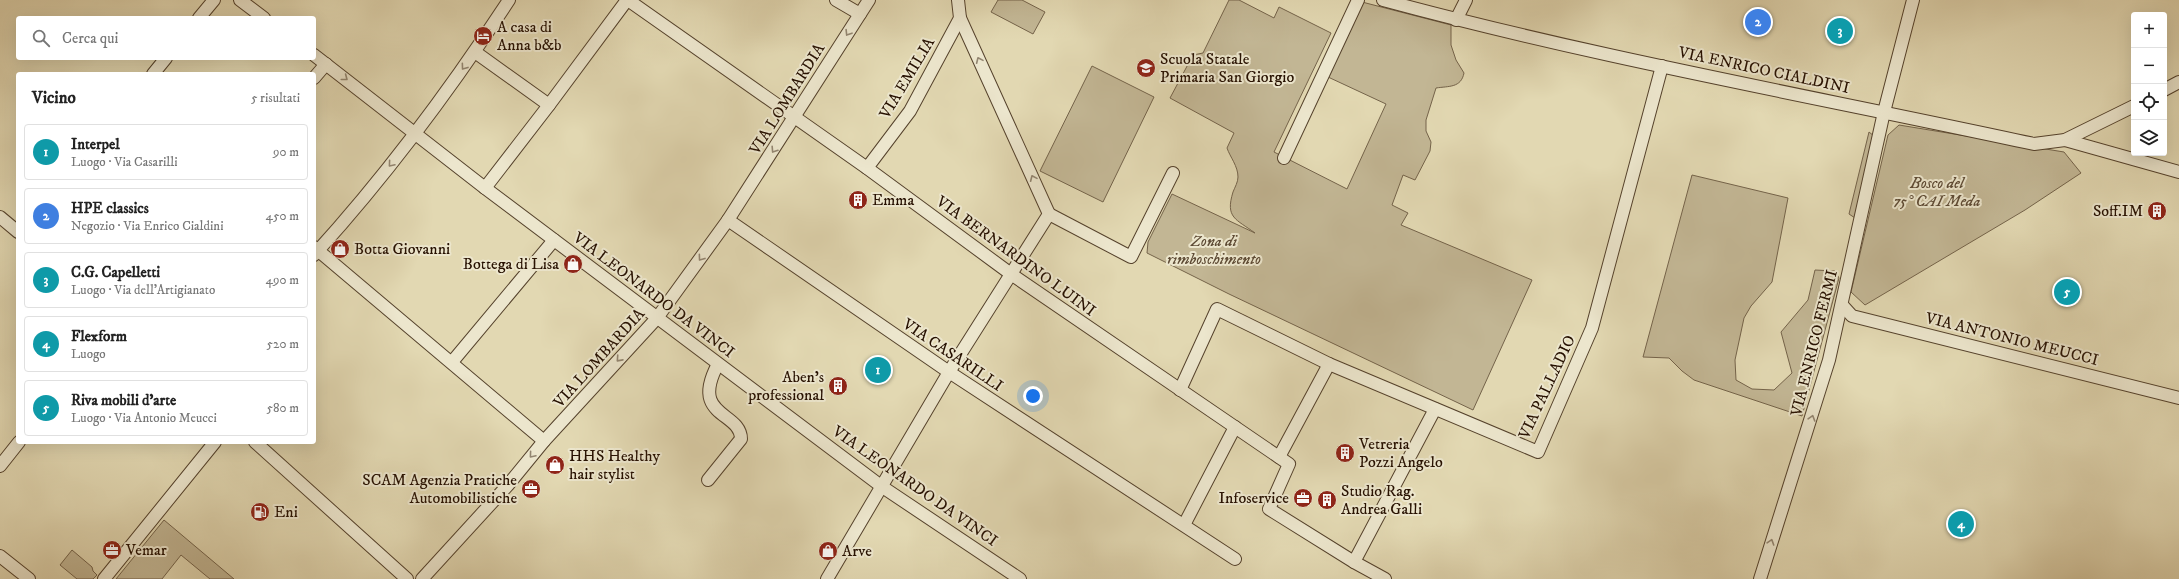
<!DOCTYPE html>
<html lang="it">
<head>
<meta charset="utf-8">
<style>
	:root { --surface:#fff; --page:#f6f6f6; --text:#222; --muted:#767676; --line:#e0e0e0; --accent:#0b8043 }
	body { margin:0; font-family:"IM FELL DW Pica",serif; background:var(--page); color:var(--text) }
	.controls { position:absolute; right:12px; top:12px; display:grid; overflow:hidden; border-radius:4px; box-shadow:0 4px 16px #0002 }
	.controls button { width:36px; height:36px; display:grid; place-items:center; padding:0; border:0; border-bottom:1px solid var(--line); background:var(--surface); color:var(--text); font:20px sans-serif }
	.you { position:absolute; left:1033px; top:396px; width:14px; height:14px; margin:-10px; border:3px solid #fff; border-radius:50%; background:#1a73e8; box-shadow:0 0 0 6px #1a73e833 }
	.badge { display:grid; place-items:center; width:26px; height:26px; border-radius:50%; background:var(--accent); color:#fff; font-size:13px; font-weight:700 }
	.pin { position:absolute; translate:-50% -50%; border:2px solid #fff; box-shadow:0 1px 4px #0006 }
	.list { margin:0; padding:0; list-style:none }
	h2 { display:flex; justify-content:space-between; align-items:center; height:52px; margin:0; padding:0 16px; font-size:17px }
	h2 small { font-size:13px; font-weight:400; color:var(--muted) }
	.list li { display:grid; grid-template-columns:26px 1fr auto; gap:12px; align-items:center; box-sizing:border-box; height:56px; margin:0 8px 8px; padding:0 8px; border:1px solid var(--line); border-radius:4px }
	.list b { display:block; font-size:15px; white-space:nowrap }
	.list p { margin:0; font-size:13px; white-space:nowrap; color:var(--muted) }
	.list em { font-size:13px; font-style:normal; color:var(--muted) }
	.icon { flex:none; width:22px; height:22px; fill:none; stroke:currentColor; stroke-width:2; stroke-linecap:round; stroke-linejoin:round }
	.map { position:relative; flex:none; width:2179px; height:579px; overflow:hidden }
	.search { position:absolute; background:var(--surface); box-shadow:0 4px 16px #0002; left:16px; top:16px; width:300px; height:44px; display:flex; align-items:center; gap:10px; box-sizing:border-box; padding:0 14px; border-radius:4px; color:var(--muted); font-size:15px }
	.panel { position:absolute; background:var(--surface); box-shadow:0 4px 16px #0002; left:16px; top:72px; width:300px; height:372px; border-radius:4px }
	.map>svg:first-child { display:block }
</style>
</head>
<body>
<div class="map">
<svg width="2179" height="579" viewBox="0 0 2179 579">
	<rect width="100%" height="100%" fill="#e2d8b2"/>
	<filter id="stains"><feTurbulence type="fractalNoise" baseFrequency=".005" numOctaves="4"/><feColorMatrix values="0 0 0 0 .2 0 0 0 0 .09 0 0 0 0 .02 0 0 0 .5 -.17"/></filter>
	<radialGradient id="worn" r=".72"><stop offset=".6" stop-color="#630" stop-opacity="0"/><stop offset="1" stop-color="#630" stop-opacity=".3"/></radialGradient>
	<g fill="#c2b694" stroke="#74634a">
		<polygon points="998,0 1022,0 1045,12 1033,34 991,12"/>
		<path d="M1229,0H1239L1274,18L1279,7L1331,33L1274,152L1347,189L1386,104L1328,77L1362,2L1451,25V45L1456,60L1464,73C1461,88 1449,86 1436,88L1426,120V131L1431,142L1430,151L1415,180L1403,175L1392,205L1408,213L1401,225L1532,280L1473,410L1229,294L1147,253L1148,242L1172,194L1255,233C1236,219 1225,218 1233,192C1235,187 1238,182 1238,177C1238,166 1230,157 1227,148L1234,133L1170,98L1193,55L1203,53Z"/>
		<polygon points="1092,66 1154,97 1103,202 1040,171"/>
		<polygon points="1899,125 2064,152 2081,173 2025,210 1865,305 1851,292 1888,135"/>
		<polygon points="1869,132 1874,136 1855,218 1849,214"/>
		<polygon points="1692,175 1788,198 1772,282 1751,306 1744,318 1735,360 1736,380 1752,389 1774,390 1792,373 1781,332 1808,300 1815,270 1835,271 1839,278 1802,416 1694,380 1682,371 1669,358 1643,357"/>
		<polygon points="164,520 234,579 210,579 181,555 162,579 116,579"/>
		<polygon points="72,550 92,567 93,571 97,575 93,579 77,579 60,565"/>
	</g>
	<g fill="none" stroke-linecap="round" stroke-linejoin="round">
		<defs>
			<g id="minor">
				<polyline points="240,0 264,18"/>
				<polyline points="628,0 867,168 1011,274 1289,464 1269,509 1354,562 1385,579"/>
				<polyline points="836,0 860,14"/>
				<path d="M1383,0C1597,58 1817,97 2034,144L2065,140L2134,106"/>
				<polyline points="199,18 214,0"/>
				<polyline points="960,18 1049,214"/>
				<polyline points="1456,20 1466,0"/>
				<polyline points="475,52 549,105"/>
				<polyline points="314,55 485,188 881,486 1020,579"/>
				<polyline points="153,74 166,58"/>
				<polyline points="314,78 326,64"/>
				<polyline points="2164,90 2179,82"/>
				<polyline points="2065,140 2179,172"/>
				<polyline points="1284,158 1358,0"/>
				<polyline points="867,168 910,111 960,18 958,0"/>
				<polyline points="485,188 549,105 627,0"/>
				<polyline points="1049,214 1131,257 1173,173"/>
				<polyline points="0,217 18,232"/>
				<polyline points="728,220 949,372 1235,559"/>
				<polyline points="314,247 544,441"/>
				<path d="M314,255C386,176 450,90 509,0"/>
				<polyline points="1842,305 1852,316 2179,398"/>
				<polyline points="452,362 554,240"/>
				<polyline points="1180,390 1217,309 1329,364 1538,452 1592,328 1662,66"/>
				<polyline points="255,442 407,579"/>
				<polyline points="1279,457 1329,364"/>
				<polyline points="0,466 19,442"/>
				<path d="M708,480L741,439C741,411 689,418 718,364"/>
				<polyline points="1184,525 1235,427"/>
				<polyline points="0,556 29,579"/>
				<polyline points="1354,562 1435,409"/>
				<polyline points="104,579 215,442"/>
				<polyline points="422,579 508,485 544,441 657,318 728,220 869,0"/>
				<polyline points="827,579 949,372 1049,214"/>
				<polyline points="1760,579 1829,360 1884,112 1913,0"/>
			</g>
		</defs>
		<use href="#minor" stroke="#55422c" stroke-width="14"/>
		<use href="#minor" stroke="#ece6cd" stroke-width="12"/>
	</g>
	<defs><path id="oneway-chevron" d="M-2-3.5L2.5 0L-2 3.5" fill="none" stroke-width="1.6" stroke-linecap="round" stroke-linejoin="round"/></defs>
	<g stroke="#938671">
		<use href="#oneway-chevron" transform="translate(848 33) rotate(122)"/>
		<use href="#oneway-chevron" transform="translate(979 60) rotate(-114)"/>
		<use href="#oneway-chevron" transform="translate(464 67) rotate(126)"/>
		<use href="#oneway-chevron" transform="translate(345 78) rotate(38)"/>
		<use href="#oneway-chevron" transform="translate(774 150) rotate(123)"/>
		<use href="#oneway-chevron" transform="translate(391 164) rotate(130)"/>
		<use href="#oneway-chevron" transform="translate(1033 178) rotate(-114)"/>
		<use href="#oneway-chevron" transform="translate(701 258) rotate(126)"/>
		<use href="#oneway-chevron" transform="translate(619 359) rotate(132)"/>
		<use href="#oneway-chevron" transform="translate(1812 418) rotate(-73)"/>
		<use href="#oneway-chevron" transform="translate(532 455) rotate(130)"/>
		<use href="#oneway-chevron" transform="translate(1771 542) rotate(-72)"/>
	</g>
	<defs>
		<symbol id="hotel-disc" viewBox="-11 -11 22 22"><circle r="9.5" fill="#8f2418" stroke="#ece6cd"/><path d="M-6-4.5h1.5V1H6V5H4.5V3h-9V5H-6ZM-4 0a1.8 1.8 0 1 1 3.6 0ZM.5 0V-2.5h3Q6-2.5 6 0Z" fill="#fff"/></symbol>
		<symbol id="school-disc" viewBox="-11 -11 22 22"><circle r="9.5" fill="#8f2418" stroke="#ece6cd"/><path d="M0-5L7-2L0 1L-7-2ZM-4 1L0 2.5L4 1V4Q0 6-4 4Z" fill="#fff"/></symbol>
		<symbol id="building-disc" viewBox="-11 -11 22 22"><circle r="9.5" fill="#8f2418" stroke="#ece6cd"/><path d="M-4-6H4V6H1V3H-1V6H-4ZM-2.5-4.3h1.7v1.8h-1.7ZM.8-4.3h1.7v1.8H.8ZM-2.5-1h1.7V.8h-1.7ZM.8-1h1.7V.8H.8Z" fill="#fff"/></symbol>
		<symbol id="shop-disc" viewBox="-11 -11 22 22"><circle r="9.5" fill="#8f2418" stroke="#ece6cd"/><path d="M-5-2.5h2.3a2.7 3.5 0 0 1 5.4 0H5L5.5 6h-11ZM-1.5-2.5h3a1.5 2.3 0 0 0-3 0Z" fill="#fff"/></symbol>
		<symbol id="office-disc" viewBox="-11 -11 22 22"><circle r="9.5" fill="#8f2418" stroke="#ece6cd"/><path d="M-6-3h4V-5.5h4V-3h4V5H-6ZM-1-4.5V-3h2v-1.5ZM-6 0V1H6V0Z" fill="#fff"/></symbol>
		<symbol id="fuel-disc" viewBox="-11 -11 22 22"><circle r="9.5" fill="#8f2418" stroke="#ece6cd"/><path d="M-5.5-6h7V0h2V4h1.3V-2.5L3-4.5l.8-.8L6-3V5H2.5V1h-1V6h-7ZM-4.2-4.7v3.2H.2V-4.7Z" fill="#fff"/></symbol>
	</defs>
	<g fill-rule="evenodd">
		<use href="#hotel-disc" x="472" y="25" width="22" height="22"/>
		<use href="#school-disc" x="1135" y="57" width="22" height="22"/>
		<use href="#building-disc" x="847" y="189" width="22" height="22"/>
		<use href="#building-disc" x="2146" y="200" width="22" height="22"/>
		<use href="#shop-disc" x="329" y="238" width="22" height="22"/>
		<use href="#shop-disc" x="562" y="253" width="22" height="22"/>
		<use href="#building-disc" x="827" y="375" width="22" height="22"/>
		<use href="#building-disc" x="1334" y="442" width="22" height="22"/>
		<use href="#shop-disc" x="544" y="454" width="22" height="22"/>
		<use href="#office-disc" x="520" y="478" width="22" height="22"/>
		<use href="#office-disc" x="1292" y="487" width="22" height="22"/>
		<use href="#building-disc" x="1316" y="489" width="22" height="22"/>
		<use href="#fuel-disc" x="249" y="501" width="22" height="22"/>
		<use href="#office-disc" x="101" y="539" width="22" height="22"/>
		<use href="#shop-disc" x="817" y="540" width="22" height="22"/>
	</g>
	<g text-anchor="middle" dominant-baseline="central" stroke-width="4" stroke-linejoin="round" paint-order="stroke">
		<g font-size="16" fill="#261000" stroke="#ece6cd" text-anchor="start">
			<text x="497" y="27">A casa di<tspan x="497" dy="18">Anna b&amp;b</tspan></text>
			<text x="1160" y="59">Scuola Statale<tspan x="1160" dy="18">Primaria San Giorgio</tspan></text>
			<text x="872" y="200">Emma</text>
			<text x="2143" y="211" text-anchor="end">Soff.IM</text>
			<text x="354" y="249">Botta Giovanni</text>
			<text x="559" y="264" text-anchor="end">Bottega di Lisa</text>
			<text x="824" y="377" text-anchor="end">Aben's<tspan x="824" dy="18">professional</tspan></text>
			<text x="1359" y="444">Vetreria<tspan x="1359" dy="18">Pozzi Angelo</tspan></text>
			<text x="569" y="456">HHS Healthy<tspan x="569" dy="18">hair stylist</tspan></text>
			<text x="517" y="480" text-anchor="end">SCAM Agenzia Pratiche<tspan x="517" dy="18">Automobilistiche</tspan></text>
			<text x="1341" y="491">Studio Rag.<tspan x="1341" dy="18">Andrea Galli</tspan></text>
			<text x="1289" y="498" text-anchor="end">Infoservice</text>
			<text x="274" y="512">Eni</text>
			<text x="126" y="550">Vemar</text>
			<text x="842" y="551">Arve</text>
		</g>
		<g font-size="16" fill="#261000" stroke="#ece6cd">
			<text transform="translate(1764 70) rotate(12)">VIA ENRICO CIALDINI</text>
			<text transform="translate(907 78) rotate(-59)">VIA EMILIA</text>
			<text transform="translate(787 99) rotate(-58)">VIA LOMBARDIA</text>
			<text transform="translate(1016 256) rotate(36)">VIA BERNARDINO LUINI</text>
			<text transform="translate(654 295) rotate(37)">VIA LEONARDO DA VINCI</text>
			<text transform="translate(2012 339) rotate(14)">VIA ANTONIO MEUCCI</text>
			<text transform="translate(1814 343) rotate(-76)">VIA ENRICO FERMI</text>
			<text transform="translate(953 355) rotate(34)">VIA CASARILLI</text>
			<text transform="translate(599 358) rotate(-48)">VIA LOMBARDIA</text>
			<text transform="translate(1547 387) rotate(-65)">VIA PALLADIO</text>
			<text transform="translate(915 486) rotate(35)">VIA LEONARDO DA VINCI</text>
		</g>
		<g font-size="16" font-style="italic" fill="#5d4a34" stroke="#ece6cd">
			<text x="1937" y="183">Bosco del<tspan x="1937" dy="18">75° CAI Meda</tspan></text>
			<text x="1214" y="241">Zona di<tspan x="1214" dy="18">rimboschimento</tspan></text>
		</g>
	</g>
	<rect width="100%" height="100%" filter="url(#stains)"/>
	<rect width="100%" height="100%" fill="url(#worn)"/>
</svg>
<div class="controls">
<button>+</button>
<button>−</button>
<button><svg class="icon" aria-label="locate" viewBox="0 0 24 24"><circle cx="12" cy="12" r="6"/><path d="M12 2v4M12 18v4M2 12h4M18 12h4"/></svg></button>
<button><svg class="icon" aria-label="layers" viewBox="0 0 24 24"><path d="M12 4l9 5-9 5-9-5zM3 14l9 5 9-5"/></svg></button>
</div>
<div class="you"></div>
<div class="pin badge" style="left:878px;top:370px;background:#0f9aa8">1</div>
<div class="pin badge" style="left:1758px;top:22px;background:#3f7fe0">2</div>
<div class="pin badge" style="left:1840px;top:31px;background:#0f9aa8">3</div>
<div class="pin badge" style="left:1961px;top:524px;background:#0f9aa8">4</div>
<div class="pin badge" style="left:2067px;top:292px;background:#0f9aa8">5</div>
<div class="search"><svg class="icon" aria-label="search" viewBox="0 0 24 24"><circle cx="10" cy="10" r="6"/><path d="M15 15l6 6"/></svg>Cerca qui</div>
<section class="panel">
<h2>Vicino<small>5 risultati</small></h2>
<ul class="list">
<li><span class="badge" style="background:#0f9aa8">1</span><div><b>Interpel</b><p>Luogo · Via Casarilli</p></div><em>90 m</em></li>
<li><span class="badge" style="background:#3f7fe0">2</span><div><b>HPE classics</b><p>Negozio · Via Enrico Cialdini</p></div><em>450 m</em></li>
<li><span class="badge" style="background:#0f9aa8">3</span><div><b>C.G. Capelletti</b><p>Luogo · Via dell'Artigianato</p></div><em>490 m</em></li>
<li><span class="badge" style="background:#0f9aa8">4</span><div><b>Flexform</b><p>Luogo</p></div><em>520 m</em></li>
<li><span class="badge" style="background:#0f9aa8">5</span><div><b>Riva mobili d'arte</b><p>Luogo · Via Antonio Meucci</p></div><em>580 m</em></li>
</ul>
</section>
</div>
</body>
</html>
